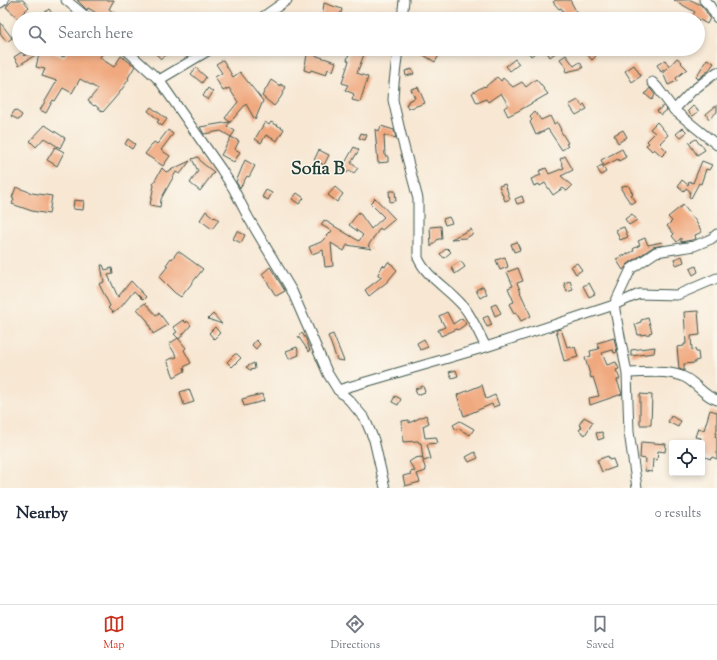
<!DOCTYPE html>
<html lang="en">
<head>
<meta charset="utf-8">
<style>
	:root { --surface:#fff; --page:#f6f6f7; --text:#1f2937; --muted:#747a83; --line:#e0e1e3; --accent:#c8321e }
	body { margin:0; font-family:"Sorts Mill Goudy",serif; background:var(--page); color:var(--text) }
	.controls { position:absolute; right:12px; bottom:12px; display:grid; overflow:hidden; border-radius:4px; box-shadow:0 2px 6px #0003 }
	.controls button { width:36px; height:36px; display:grid; place-items:center; padding:0; border:0; border-bottom:1px solid var(--line); background:var(--surface); color:var(--text); font:20px sans-serif }
	.list { margin:0; padding:0; list-style:none }
	h2 { display:flex; justify-content:space-between; align-items:center; height:52px; margin:0; padding:0 16px; font-size:17px }
	h2 small { font-size:13px; font-weight:400; color:var(--muted) }
	.icon { flex:none; width:22px; height:22px; fill:none; stroke:currentColor; stroke-width:2; stroke-linecap:round; stroke-linejoin:round }
	.map { position:relative; flex:none; width:717px; height:488px; overflow:hidden }
	.search { position:absolute; background:var(--surface); box-shadow:0 2px 6px #0003; left:12px; right:12px; top:12px; height:44px; display:flex; align-items:center; gap:10px; box-sizing:border-box; padding:0 14px; border-radius:22px; color:var(--muted); font-size:15px }
	.sheet { height:116px; background:var(--surface) }
	nav { display:flex; justify-content:space-around; align-items:center; box-sizing:border-box; height:56px; border-top:1px solid var(--line); background:var(--surface); font-size:11px; color:var(--muted) }
	nav a { display:grid; justify-items:center; gap:2px }
	nav .on { color:var(--accent) }
	.map>svg:first-child { display:block }
</style>
</head>
<body>
<div class="map">
<svg width="717" height="488" viewBox="0 0 717 488">
	<rect width="100%" height="100%" fill="#fbf7ec"/>
	<filter id="ink" filterUnits="userSpaceOnUse"><feTurbulence type="fractalNoise" baseFrequency=".025" numOctaves="2"/><feDisplacementMap in="SourceGraphic" scale="8" xChannelSelector="R" yChannelSelector="G"/><feConvolveMatrix kernelMatrix="1 2 1 2 8 2 1 2 1" color-interpolation-filters="sRGB"/></filter>
	<filter id="wash" filterUnits="userSpaceOnUse"><feTurbulence type="fractalNoise" baseFrequency=".012" numOctaves="4" result="noise"/><feDisplacementMap in="SourceGraphic" scale="16" xChannelSelector="R" yChannelSelector="G"/><feGaussianBlur stdDeviation="0.9" result="paint"/><feColorMatrix in="noise" values="0 0 0 0 0 0 0 0 0 0 0 0 0 0 0 0 0 1.4 0 .05"/><feComposite in="paint" operator="in"/></filter>
	<g filter="url(#wash)">
		<rect width="100%" height="100%" fill="#f7e7d3"/>
		<g id="blocks">
			<g fill="#f0a87e">
				<polygon points="13,0 23,0 29,7 18,18 6,7"/>
				<polygon points="77,0 114,0 109,9 116,14 113,19 106,19 88,8 87,10"/>
				<polygon points="556,0 570,0 577,13 568,19 561,8 559,9 553,2"/>
				<polygon points="674,0 691,0 701,5 705,10 710,18 707,24 700,20 699,21 698,19 692,16 695,12"/>
				<polygon points="324,3 342,9 339,19 328,16 327,19 322,19"/>
				<polygon points="49,9 56,19 49,19 44,13"/>
				<polygon points="0,22 12,38 7,42 0,33"/>
				<polygon points="19,27 19,42 12,37"/>
				<polygon points="68,49 104,49 100,58 114,67 121,56 135,66 128,78 129,79 120,92 103,112 95,105 94,106 88,101 98,89 80,79 72,93 63,88 55,101 53,100 46,113 40,110 57,81 42,76 45,69 36,67 40,50 49,53 50,52 64,57"/>
				<polygon points="151,49 174,49 161,59"/>
				<polygon points="357,49 366,49 357,73 368,77 360,102 352,100 354,94 345,90 348,85 342,83 349,61 347,60 350,50 356,52"/>
				<polygon points="414,49 435,49 441,52 435,62"/>
				<polygon points="526,49 540,49 531,56"/>
				<polygon points="545,49 561,49 550,57"/>
				<polygon points="28,50 37,54 19,65 14,57 22,52 25,56"/>
				<polygon points="308,50 314,52 314,55 336,62 333,71 328,69 326,75 311,70 310,72 304,70"/>
				<polygon points="591,50 596,56 592,60 586,53"/>
				<polygon points="566,55 574,66 580,62 583,68 566,72 565,70 567,69 560,59"/>
				<polygon points="677,58 682,62 681,63 687,69 676,78 677,81 668,85 663,73 667,68 661,72 657,65 665,60 669,67"/>
				<polygon points="515,59 519,64 510,71 506,66"/>
				<polygon points="707,59 714,63 709,70 698,79 696,77"/>
				<polygon points="223,60 233,77 240,72 263,101 255,120 246,104 227,126 235,131 231,137 239,141 235,149 240,152 234,162 221,155 231,137 221,131 204,134 200,127 230,122 225,118 238,102 229,88 223,91 215,77 222,73 216,64"/>
				<polygon points="634,65 641,76 632,82 625,71"/>
				<polygon points="196,68 206,77 202,83 191,74"/>
				<polygon points="412,69 414,74 406,76 405,71"/>
				<polygon points="497,77 501,81 503,78 513,87 522,82 526,87 536,79 548,94 520,110 508,116 504,108 508,105 501,93 488,102 486,99 477,103 472,93 484,86 485,87"/>
				<polygon points="271,80 280,86 280,84 286,87 281,97 274,106 262,96"/>
				<polygon points="418,87 425,103 408,109 406,104 408,103 408,101 415,98 411,89"/>
				<polygon points="208,88 213,92 208,100 203,96"/>
				<polygon points="650,88 655,95 652,100 645,94"/>
				<polygon points="578,100 582,106 584,104 587,109 576,115 569,105"/>
				<polygon points="717,105 717,112 709,119 706,114"/>
				<polygon points="663,106 667,110 661,115 657,111"/>
				<polygon points="693,106 699,111 693,116 688,111"/>
				<polygon points="151,107 167,119 162,126 157,122 159,120 148,111"/>
				<polygon points="15,110 22,115 19,120 11,116"/>
				<polygon points="535,112 541,120 550,116 554,124 557,122 561,130 560,130 568,143 566,144 568,146 562,150 548,129 536,135 530,122 532,120 530,117"/>
				<polygon points="265,122 269,125 271,122 284,129 277,141 266,135 261,143 255,139"/>
				<polygon points="657,122 668,135 660,143 662,145 661,145 667,151 662,156 654,149 652,151 646,145 649,143 647,141 655,133 650,129"/>
				<polygon points="45,125 65,138 60,148 44,138 36,147 30,141"/>
				<polygon points="381,126 394,130 396,138 384,135 385,156 388,156 388,162 378,163 375,129 379,131"/>
				<polygon points="683,128 686,131 686,133 680,138 676,134"/>
				<polygon points="168,130 173,134 161,150 170,156 163,166 145,154 154,142 157,144 158,143"/>
				<polygon points="623,130 627,137 618,143 614,135"/>
				<polygon points="361,133 367,135 365,140 359,138"/>
				<polygon points="128,139 135,144 132,149 125,144"/>
				<polygon points="696,139 700,145 701,144 705,150 697,155 689,143"/>
				<polygon points="55,147 64,152 57,166 47,160"/>
				<polygon points="354,147 359,150 351,163 358,168 354,173 349,170 347,173 341,170"/>
				<polygon points="622,149 626,157 619,161 618,159 604,166 601,160"/>
				<polygon points="319,150 329,155 324,165 314,160"/>
				<polygon points="565,156 573,170 561,176 572,186 567,191 563,188 553,195 545,183 540,186 539,184 534,186 531,179 541,175 539,171 546,168 549,174 564,168 560,159"/>
				<polygon points="198,157 202,163 214,172 200,191 190,183 198,171 192,159"/>
				<polygon points="245,160 255,166 249,177 247,176 240,188 236,182"/>
				<polygon points="190,161 180,174 176,172 161,199 160,207 150,205 154,185 153,184 162,168 166,172"/>
				<polygon points="702,161 712,165 709,170 706,169 701,184 699,183 691,198 689,197 690,191 686,188 684,191 678,186 682,180 688,185 689,181 693,183"/>
				<polygon points="602,165 606,172 601,175 597,168"/>
				<polygon points="505,184 510,199 505,201 499,186"/>
				<polygon points="625,185 626,186 628,185 633,194 631,195 636,201 631,204 621,189 621,188"/>
				<polygon points="16,187 32,193 52,196 49,214 32,211 12,204 14,199 12,198"/>
				<polygon points="335,187 343,194 337,202 328,195"/>
				<polygon points="266,190 272,193 268,200 262,197"/>
				<polygon points="389,191 395,191 396,201 390,202"/>
				<polygon points="297,193 304,198 299,204 292,199"/>
				<polygon points="522,196 524,202 517,204 515,199"/>
				<polygon points="375,198 395,219 382,230 380,228 368,246 372,249 347,245 344,251 331,243 333,266 325,267 323,250 312,254 309,247 321,242 332,231 321,225 324,220 359,241 363,235 349,225 359,212 371,229 384,217 370,203"/>
				<polygon points="74,200 84,201 83,210 73,209"/>
				<polygon points="683,205 695,220 702,232 695,235 696,239 692,240 681,242 681,238 677,242 672,236 674,234 667,226 672,221 668,217"/>
				<polygon points="206,211 214,218 215,217 219,220 212,229 200,220"/>
				<polygon points="632,214 637,220 629,225 625,219"/>
				<polygon points="449,217 452,223 445,225 443,219"/>
				<polygon points="441,226 442,239 438,239 431,247 430,227"/>
				<polygon points="624,227 628,237 620,240 616,230"/>
				<polygon points="471,229 473,234 466,238 451,239"/>
				<polygon points="237,231 245,235 241,243 233,239"/>
				<polygon points="645,238 648,245 662,242 663,245 653,247 628,264 623,270 616,259 634,251 633,249 640,245 638,241"/>
				<polygon points="517,242 520,250 514,252 511,244"/>
				<polygon points="447,248 451,252 444,258 440,254"/>
				<polygon points="178,251 203,269 181,297 175,293 159,277 168,266 166,265 171,258 172,259"/>
				<polygon points="682,256 684,262 676,265 674,259"/>
				<polygon points="505,257 508,267 500,270 496,260"/>
				<polygon points="461,261 465,267 455,274 451,267"/>
				<polygon points="388,262 393,265 393,266 397,270 387,282 369,296 365,290 382,277 378,275 378,274 383,265 385,267"/>
				<polygon points="577,263 582,270 576,274 571,266"/>
				<polygon points="101,265 103,265 105,270 112,268 113,274 108,275 118,297 131,281 146,297 143,300 134,291 121,307 113,313 108,308 110,306 99,284 104,282"/>
				<polygon points="696,266 698,272 693,275 690,269"/>
				<polygon points="270,267 285,291 276,296 262,274"/>
				<polygon points="518,268 523,281 517,283 521,292 520,292 531,316 521,321 516,312 514,313 509,304 514,302 508,288 513,286 507,272"/>
				<polygon points="570,281 573,290 567,292 564,283"/>
				<polygon points="589,283 595,294 589,297 583,286"/>
				<polygon points="483,286 487,294 480,298 476,290"/>
				<polygon points="145,303 156,315 159,313 168,325 153,334 147,320 137,309"/>
				<polygon points="496,304 501,313 495,316 491,306"/>
				<polygon points="698,311 700,335 691,336 692,350 695,349 696,352 698,352 699,360 695,361 695,363 684,364 684,371 679,369 677,347 684,346 684,344 686,344 684,312"/>
				<polygon points="447,312 453,324 462,318 466,324 458,330 457,329 441,336 438,330 445,327 439,316"/>
				<polygon points="213,314 222,324 208,319"/>
				<polygon points="488,316 492,325 487,327 483,318"/>
				<polygon points="648,318 652,332 649,333 650,334 638,335 635,324 641,322 641,320"/>
				<polygon points="183,320 186,323 187,321 191,325 179,339 174,334 177,332 173,327"/>
				<polygon points="215,327 220,333 214,339 209,333"/>
				<polygon points="561,329 567,347 571,346 572,348 575,347 578,357 564,361 556,330"/>
				<polygon points="302,333 306,339 310,351 309,352 298,336"/>
				<polygon points="333,334 344,361 337,360 328,336"/>
				<polygon points="178,338 186,348 184,350 191,363 184,367 185,371 174,377 167,360 177,357 169,344"/>
				<polygon points="614,338 617,352 614,353 613,350 602,353 607,365 616,362 619,369 616,370 620,379 617,380 622,394 590,405 589,398 599,396 593,377 591,378 585,358 591,356 590,351 599,349 597,343"/>
				<polygon points="424,339 428,347 420,350 417,343"/>
				<polygon points="256,340 260,344 256,349 252,345"/>
				<polygon points="297,347 299,355 289,359 286,351"/>
				<polygon points="655,347 654,353 631,356 631,350"/>
				<polygon points="235,354 237,354 241,358 232,367 227,362"/>
				<polygon points="254,363 255,369 250,370 246,367"/>
				<polygon points="456,370 458,376 452,378 449,372"/>
				<polygon points="482,385 486,399 495,395 499,405 493,407 492,404 464,416 457,395"/>
				<polygon points="423,386 425,392 417,395 415,389"/>
				<polygon points="189,389 194,402 184,405 180,392"/>
				<polygon points="262,394 264,401 244,406 242,399"/>
				<polygon points="640,394 652,395 651,425 640,425"/>
				<polygon points="395,396 401,399 398,405 392,402"/>
				<polygon points="710,410 717,412 717,430 715,437 717,437 717,459 712,457 711,459 702,456 702,443 699,443 701,438 695,437 698,428 704,430"/>
				<polygon points="426,415 429,423 423,426 425,438 436,437 438,443 427,444 431,459 423,461 426,471 417,474 420,482 405,486 403,476 411,474 410,472 415,471 409,462 415,458 421,457 423,460 421,443 419,443 418,441 403,442 402,421 409,420 409,423"/>
				<polygon points="671,416 681,421 678,427 668,422"/>
				<polygon points="584,417 593,422 585,435 579,430 582,427 579,425"/>
				<polygon points="460,421 474,429 470,435 459,429 456,430 453,425"/>
				<polygon points="602,432 604,438 598,440 596,433"/>
				<polygon points="641,442 666,444 665,452 658,451 657,460 653,459 652,472 645,471 646,459 640,458"/>
				<polygon points="475,452 478,458 469,462 466,457"/>
				<polygon points="608,456 609,460 613,459 616,467 602,472 597,460"/>
			</g>
		</g>
	</g>
	<g filter="url(#ink)">
		<use href="#blocks" fill-opacity="0" stroke="#3f564c" stroke-width="1"/>
		<g fill="none" stroke-linecap="round" stroke-linejoin="round">
			<defs>
				<g id="minor">
					<polyline points="66,0 89,19"/>
					<polyline points="704,0 710,6 717,18"/>
					<polyline points="0,3 4,0"/>
					<polyline points="260,19 287,0"/>
					<polyline points="402,19 404,0"/>
					<polyline points="125,49 159,80 221,169 233,188 248,217 292,291 328,374 338,390 350,401 365,419 374,440 385,488"/>
					<path d="M398,49L394,83L393,100L402,139L418,199V258C427,278 449,289 463,306C472,316 479,334 486,347"/>
					<polyline points="159,80 211,49"/>
					<polyline points="652,82 657,87 674,110 717,145"/>
					<polyline points="674,110 692,91 717,72"/>
					<path d="M627,373C645,373 670,369 686,378C698,385 704,396 717,400"/>
					<polyline points="338,390 486,347 614,305 639,294 677,295 717,278"/>
					<polyline points="637,488 629,432 627,373 614,305 631,269 656,252 694,246 711,239 717,234"/>
				</g>
			</defs>
			<use href="#minor" stroke="#3f564c" stroke-width="11"/>
			<use href="#minor" stroke="#fff" stroke-width="9"/>
		</g>
	</g>
	<g text-anchor="middle" dominant-baseline="central" stroke-width="3" stroke-linejoin="round" paint-order="stroke">
		<g font-size="18" font-weight="bold" fill="#1f3d34" stroke="#fbf7ec">
			<text x="318" y="170">Sofia B</text>
		</g>
	</g>
</svg>
<div class="controls">
<button><svg class="icon" aria-label="locate" viewBox="0 0 24 24"><circle cx="12" cy="12" r="6"/><path d="M12 2v4M12 18v4M2 12h4M18 12h4"/></svg></button>
</div>
<div class="search"><svg class="icon" aria-label="search" viewBox="0 0 24 24"><circle cx="10" cy="10" r="6"/><path d="M15 15l6 6"/></svg>Search here</div>
</div>
<section class="sheet">
<h2>Nearby<small>0 results</small></h2>
<ul class="list">
</ul>
</section>
<nav>
<a class="on"><svg class="icon" aria-label="map" viewBox="0 0 24 24"><path d="M3 6l6-2 6 2 6-2v14l-6 2-6-2-6 2zM9 4v14M15 6v14"/></svg>Map</a>
<a><svg class="icon" aria-label="directions" viewBox="0 0 24 24"><path d="M12 3l9 9-9 9-9-9zM9 14v-3h6M13 9l2 2-2 2"/></svg>Directions</a>
<a><svg class="icon" aria-label="saved" viewBox="0 0 24 24"><path d="M7 4h10v16l-5-4-5 4z"/></svg>Saved</a>
</nav>
</body>
</html>
